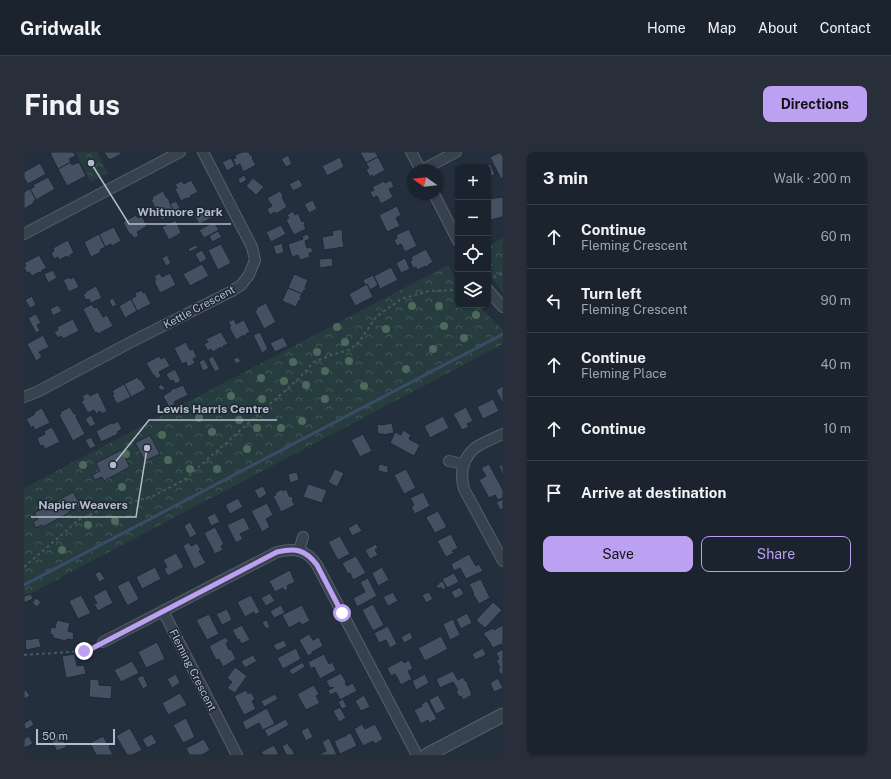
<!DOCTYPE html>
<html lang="en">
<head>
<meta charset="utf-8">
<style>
	:root { --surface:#1b232e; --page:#282f3a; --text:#f1f3f6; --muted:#a0a4aa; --line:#39404a; --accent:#bca0f2 }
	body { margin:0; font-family:"Public Sans",sans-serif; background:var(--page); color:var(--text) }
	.controls { position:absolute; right:12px; top:12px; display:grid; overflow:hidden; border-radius:8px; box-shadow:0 1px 3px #0004 }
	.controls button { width:36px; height:36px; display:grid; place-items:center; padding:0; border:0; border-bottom:1px solid var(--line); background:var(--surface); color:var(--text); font:20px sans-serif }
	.compass { position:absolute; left:383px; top:12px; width:36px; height:36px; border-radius:50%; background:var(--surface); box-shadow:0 1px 3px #0004; rotate:285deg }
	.scale { position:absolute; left:12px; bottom:10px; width:79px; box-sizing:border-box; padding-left:4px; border:2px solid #b4bcc9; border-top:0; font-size:11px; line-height:14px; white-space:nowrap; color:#b4bcc9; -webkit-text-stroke:3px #1d2633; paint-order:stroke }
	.stop { position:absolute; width:12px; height:12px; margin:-9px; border:3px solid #bca0f2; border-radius:50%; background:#fff }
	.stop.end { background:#bca0f2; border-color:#fff; box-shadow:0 1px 4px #0008 }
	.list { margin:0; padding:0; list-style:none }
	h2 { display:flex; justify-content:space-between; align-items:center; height:52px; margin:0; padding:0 16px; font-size:17px }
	h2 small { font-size:13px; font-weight:400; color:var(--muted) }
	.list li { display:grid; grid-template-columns:26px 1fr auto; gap:12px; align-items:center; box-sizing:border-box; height:64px; padding:0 16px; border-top:1px solid var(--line) }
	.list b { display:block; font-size:15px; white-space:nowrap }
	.list p { margin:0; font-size:13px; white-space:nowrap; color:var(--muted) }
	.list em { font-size:13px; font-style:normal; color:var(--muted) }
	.actions { display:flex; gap:8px; padding:12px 16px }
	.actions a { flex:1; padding:9px 0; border:1px solid var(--accent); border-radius:8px; text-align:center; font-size:14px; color:var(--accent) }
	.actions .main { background:var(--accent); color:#111 }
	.icon { flex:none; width:22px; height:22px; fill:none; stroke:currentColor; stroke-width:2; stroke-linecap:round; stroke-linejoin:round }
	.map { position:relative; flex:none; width:479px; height:603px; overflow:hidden; border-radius:8px }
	header { display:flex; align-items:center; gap:24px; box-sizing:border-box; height:56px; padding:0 20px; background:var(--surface); border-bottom:1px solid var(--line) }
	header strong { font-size:19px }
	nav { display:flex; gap:22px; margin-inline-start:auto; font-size:14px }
	.intro { display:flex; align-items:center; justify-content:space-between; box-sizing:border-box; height:96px; padding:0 24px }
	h1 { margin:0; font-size:28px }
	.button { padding:10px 18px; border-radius:8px; background:var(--accent); color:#111; font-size:14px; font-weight:700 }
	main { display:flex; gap:24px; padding:0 24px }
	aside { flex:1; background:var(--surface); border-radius:8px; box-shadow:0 1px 3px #0004 }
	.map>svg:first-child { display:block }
</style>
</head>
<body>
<header>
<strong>Gridwalk</strong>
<nav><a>Home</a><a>Map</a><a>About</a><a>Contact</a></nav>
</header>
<div class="intro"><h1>Find us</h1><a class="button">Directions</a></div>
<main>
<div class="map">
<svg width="479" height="603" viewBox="0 0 479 603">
	<defs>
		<pattern id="forest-crowns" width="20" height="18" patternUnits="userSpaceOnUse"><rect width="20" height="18" fill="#263c3f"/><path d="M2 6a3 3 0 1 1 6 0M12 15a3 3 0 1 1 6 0" fill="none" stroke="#435659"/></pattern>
	</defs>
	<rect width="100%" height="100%" fill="#242f3e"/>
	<g fill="url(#forest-crowns)">
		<polygon points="51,0 73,0 84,21 67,30"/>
		<polygon points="479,86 479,141 464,120 464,94"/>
		<polygon points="424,113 434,132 434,153 453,153 479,178 479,192 0,445 0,336"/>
	</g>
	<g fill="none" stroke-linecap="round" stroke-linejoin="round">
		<polyline stroke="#394c67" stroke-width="3" points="0,433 479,182"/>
	</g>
	<g fill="#455162" stroke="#1f2835">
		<polygon points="28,0 49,0 52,4 45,7 47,10 34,17 26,1"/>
		<polygon points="80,0 96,0 97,2 86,8 85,6 84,7"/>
		<polygon points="218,0 225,0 226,3 227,3 229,5 228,6 232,13 219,20 216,12 212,14 209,7 212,6 211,3"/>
		<polygon points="336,0 352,0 354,5 342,11"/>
		<polygon points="477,0 479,5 479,26 477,27 466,5"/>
		<polygon points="264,3 268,12 262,15 257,7"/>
		<polygon points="316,5 320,15 303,24 298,14"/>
		<polygon points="354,5 361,18 349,25 348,23 346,25 342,18 345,16 342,11"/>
		<polygon points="207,6 211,14 203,19 198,10"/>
		<polygon points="47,10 48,13 55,10 62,24 43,34 34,17"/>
		<polygon points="16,11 22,22 4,32 0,26 0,20"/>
		<polygon points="466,12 471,22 464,26 464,15 460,15"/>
		<polygon points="220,23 223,28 216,32 214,27"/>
		<polygon points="24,25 31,37 12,48 6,37 10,35 9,33"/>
		<polygon points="229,26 240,35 232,43 222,34"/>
		<polygon points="275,27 279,34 269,39 265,32"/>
		<polygon points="167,28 174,40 166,44 167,45 164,47 163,46 157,49 151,37 153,36 151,32 158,29 160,32"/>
		<polygon points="367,28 370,35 365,37 369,45 357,52 353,44 349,46 346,40 350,38 348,35 360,29 361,31"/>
		<polygon points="5,37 6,37 12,48 9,50 10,51 0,57 0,40"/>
		<polygon points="139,39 143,46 144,46 146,49 145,49 151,61 138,68 127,48 129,47 128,45"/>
		<polygon points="256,39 259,44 258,45 263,55 252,62 251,60 246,63 243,57 248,54 243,46"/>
		<polygon points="479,45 479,65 466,68 464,59 464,47"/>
		<polygon points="289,48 293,57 285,61 280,52"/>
		<polygon points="152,49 157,58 151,61 146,52"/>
		<polygon points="373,54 377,63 372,66 376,74 363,80 355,63"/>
		<polygon points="185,55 190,65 175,72 170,63"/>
		<polygon points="269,59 271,63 274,61 278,70 280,69 281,71 280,72 282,77 270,83 262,68 265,66 263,63"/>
		<polygon points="112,63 114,66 118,64 123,74 113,80 115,84 110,86 107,82 106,83 99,70"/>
		<polygon points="152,68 157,81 145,88 138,75"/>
		<polygon points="190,70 195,78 180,86 175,78"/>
		<polygon points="257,73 262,82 247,90 242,80"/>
		<polygon points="90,75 97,89 88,94 87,92 81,95 75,82"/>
		<polygon points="318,77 319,83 318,84 320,95 300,98 298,85 309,83 308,79"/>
		<polygon points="385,77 393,94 381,100 377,92 373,94 370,88 373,86 372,83"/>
		<polygon points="194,79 198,85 188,90 185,84"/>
		<polygon points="75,82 81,95 76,98 77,100 67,105 60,90"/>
		<polygon points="284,82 286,87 281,89 283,96 287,95 289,100 285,101 286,105 276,108 274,103 268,105 264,92 279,87 278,84"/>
		<polygon points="44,88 50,101 46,103 46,104 44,106 43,104 35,108 34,105 30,107 27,101 30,99 29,96"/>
		<polygon points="258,91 260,100 252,103 249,94"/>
		<polygon points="197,92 207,111 194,118 184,98"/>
		<polygon points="172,93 174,96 165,100 164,97"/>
		<polygon points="402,97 409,110 404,113 405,114 402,115 402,114 393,118 392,115 389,116 386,109 388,108 387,105"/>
		<polygon points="178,98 183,107 176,111 171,102"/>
		<polygon points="15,103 23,116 18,118 18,120 16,121 15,120 8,124 5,120 3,121 0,116 0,115 2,114 0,111"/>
		<polygon points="143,103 147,111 142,114 138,106"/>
		<polygon points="308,106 309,114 296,116 295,107"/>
		<polygon points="381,106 386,117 377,121 372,111"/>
		<polygon points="178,112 185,124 166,134 159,122"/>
		<polygon points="367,115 374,128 356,137 350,124"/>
		<polygon points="29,118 33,126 24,131 20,122"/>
		<polygon points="136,121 138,125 146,121 152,133 136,141 130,129 132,128 130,124"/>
		<polygon points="270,122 284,128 281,135 282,136 281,138 280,138 278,142 264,136"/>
		<polygon points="349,123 354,133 346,138 343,132 341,133 339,128"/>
		<polygon points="45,125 46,127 50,125 55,135 45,140 39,128"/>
		<polygon points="343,132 349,145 331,154 325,142"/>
		<polygon points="72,134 78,146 67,151 65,147 62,148 59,143 62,141 61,140"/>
		<polygon points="264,136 278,142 276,146 277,146 276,149 275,148 272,155 258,149"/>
		<polygon points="118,138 119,141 121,140 127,152 113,159 107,147 112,144 111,141"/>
		<polygon points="8,144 12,153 6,156 1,148"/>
		<polygon points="89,146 93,153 88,155 85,148"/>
		<polygon points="107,147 113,159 101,166 95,154"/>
		<polygon points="242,151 252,170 240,177 231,159 233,158 232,156"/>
		<polygon points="68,152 70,156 73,155 79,165 83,163 89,174 74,182 73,180 71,181 59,157"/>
		<polygon points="34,153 38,159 29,164 26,157"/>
		<polygon points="12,162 17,171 13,173 16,179 12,181 4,166"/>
		<polygon points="49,167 55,179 39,187 37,184 34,186 30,180 34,178 33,175"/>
		<polygon points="210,167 212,172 220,168 226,180 222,182 223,183 220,185 220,183 212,188 205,175 207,174 204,170"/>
		<polygon points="197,180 204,192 199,194 200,196 198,197 197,195 189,200 187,197 184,199 180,192 184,190 182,187"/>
		<polygon points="236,180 244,197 238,201 229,183"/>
		<polygon points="19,183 25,195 15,200 18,205 12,209 3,192"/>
		<polygon points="259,185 264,194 251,200 246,191"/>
		<polygon points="162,190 166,198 169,197 173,205 169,207 171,211 164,215 162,210 158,212 150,196"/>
		<polygon points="135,204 137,207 141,205 146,214 135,220 137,224 133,227 130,223 129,223 122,211"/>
		<polygon points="189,204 196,217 191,220 184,207"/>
		<polygon points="214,205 217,209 212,212 209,207"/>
		<polygon points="180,207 185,216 179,219 175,210"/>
		<polygon points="151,217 157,229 151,232 149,228 146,229 142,222"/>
		<polygon points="114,225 115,228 117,228 122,237 107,245 100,232"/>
		<polygon points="100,232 107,245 93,252 88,243 90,242 88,239"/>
		<polygon points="136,232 141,235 139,239 134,236"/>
		<polygon points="159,233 164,243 150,250 151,252 145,255 139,244 147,239 147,238 150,236 150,237"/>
		<polygon points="479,234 479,252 472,238"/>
		<polygon points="74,240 83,259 78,262 76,259 72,262 70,258 64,261 57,249 60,248 58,244 64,241 66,244"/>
		<polygon points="469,247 475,259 459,267 453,255"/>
		<polygon points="46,255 50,262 51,261 53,264 52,265 61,282 49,289 35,263 37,262 36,260"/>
		<polygon points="442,255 449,269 443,272 445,275 438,278 429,262"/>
		<polygon points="18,256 26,271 11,278 9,274 7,276 2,267 11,262 10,260"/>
		<polygon points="67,263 72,272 66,275 61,267"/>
		<polygon points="419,264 425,276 406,286 400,274"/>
		<polygon points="94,269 98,277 93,280 94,282 77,290 72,279 89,270 89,272"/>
		<polygon points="368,271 370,281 359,283 359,282 354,282 353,273 357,272 357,273"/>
		<polygon points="28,275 36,290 21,297 19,293 16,294 13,286 21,282 20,279"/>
		<polygon points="379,278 387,283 385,287 396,293 390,304 366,291 371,280 377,283"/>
		<polygon points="339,282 348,299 336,305 327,288"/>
		<polygon points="126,283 136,302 121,309 111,291"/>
		<polygon points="67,285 72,294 66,297 61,288"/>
		<polygon points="97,298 106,315 80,329 78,325 71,328 68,323 76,319 72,311"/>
		<polygon points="355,312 364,314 364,321 354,319"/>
		<polygon points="465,312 479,338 479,346 474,348 471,343 465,346 455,328 462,324 457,316"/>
		<polygon points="475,313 479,313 479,326"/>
		<polygon points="311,317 320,321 313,335 304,330"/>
		<polygon points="382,317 392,336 380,342 370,323"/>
		<polygon points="273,320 275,328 266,331 264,322"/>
		<polygon points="284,332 303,338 298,351 279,345"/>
		<polygon points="239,334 243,342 235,347 230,338"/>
		<polygon points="258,337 259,339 262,337 266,345 268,344 269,347 268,348 271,353 257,360 249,344 252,343 251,341"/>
		<polygon points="49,340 57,353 45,360 45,361 19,375 18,373 12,376 9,370 14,367 10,361"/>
		<polygon points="399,340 406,354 391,362 387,355 390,353 386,346"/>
		<polygon points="214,346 219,355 206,362 201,353"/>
		<polygon points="479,347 479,357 476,358 472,350"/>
		<polygon points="243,351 249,363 242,367 246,375 238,380 227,359"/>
		<polygon points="414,359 423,375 411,381 404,369 403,369 402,365"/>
		<polygon points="191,361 196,370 187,374 183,365"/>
		<polygon points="220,365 226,377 216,382 219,387 212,391 203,373"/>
		<polygon points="166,370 173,382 166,386 160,374"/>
		<polygon points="333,371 338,379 328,384 324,376"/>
		<polygon points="191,375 200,392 197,394 199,398 191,402 180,381"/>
		<polygon points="427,382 434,396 428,399 430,401 422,405 413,389"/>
		<polygon points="316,384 326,402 314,408 304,390"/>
		<polygon points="165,390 167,394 173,391 177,398 175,399 182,411 170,417 159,394"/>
		<polygon points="352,392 354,396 351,398 354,403 346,407 341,398"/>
		<polygon points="152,401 160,415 144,424 140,417 143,415 139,408"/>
		<polygon points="445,402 452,414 455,412 459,419 442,427 436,416 430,419 427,412"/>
		<polygon points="332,404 342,421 329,428 326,421 324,422 318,411"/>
		<polygon points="131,415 137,427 118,437 112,425"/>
		<polygon points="358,415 365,428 354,434 348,421"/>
		<polygon points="266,418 271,430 263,434 264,437 260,439 259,436 251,440 245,429"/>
		<polygon points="76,419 81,427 75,430 71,422"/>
		<polygon points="430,421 435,430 423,436 418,427"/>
		<polygon points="344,426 353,444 333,455 329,446 341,440 336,430"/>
		<polygon points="457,427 466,446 455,452 451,445 450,445 449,443 450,442 445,432"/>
		<polygon points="105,428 115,447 105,453 103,453 93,434"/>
		<polygon points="419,429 422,436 418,438 417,435 414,437 412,433 415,432 414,431"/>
		<polygon points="436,435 440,442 431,447 427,440"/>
		<polygon points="82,437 89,451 74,459 70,452 73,451 69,444"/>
		<polygon points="369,440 374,449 364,454 359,445"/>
		<polygon points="405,440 409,447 402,451 398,443"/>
		<polygon points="246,441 251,449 242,454 237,446"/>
		<polygon points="7,442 9,447 0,451 0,444"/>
		<polygon points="57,443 67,461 54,467 45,449"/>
		<polygon points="227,443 236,460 231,463 230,460 221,465 213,450"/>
		<polygon points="12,446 17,450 13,455 8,451"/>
		<polygon points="469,450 478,458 461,476 452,468"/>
		<polygon points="349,452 360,473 349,479 338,458"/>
		<polygon points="257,453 261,461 250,466 246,459"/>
		<polygon points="278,453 286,469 278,473 276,470 265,476 258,463"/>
		<polygon points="203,457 208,468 198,473 192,462"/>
		<polygon points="443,461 448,471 437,477 432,467"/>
		<polygon points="185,462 195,482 183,488 172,468"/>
		<polygon points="429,467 436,483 426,488 419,472"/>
		<polygon points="33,468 46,471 44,479 50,481 49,488 43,487 42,489 29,486 29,483 26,482 27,475 31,476"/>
		<polygon points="243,468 246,475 242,477 238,470"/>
		<polygon points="218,473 226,488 217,492 215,487 214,488 208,478"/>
		<polygon points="479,473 479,495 477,492 469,496 463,486 462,486 459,481 469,476 470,478"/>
		<polygon points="364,474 373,492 366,496 362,488 355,491 350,481"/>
		<polygon points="386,480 389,486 380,491 377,485"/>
		<polygon points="285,482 289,488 295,485 299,494 288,500 289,501 284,504 275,488"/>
		<polygon points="417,484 424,497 401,509 394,496"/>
		<polygon points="202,485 205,490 202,491 205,498 207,497 212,507 199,515 195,507 192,508 185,494"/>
		<polygon points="15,486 17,495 2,498 1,488"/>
		<polygon points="260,488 263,494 253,499 249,493"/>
		<polygon points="133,490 141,507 122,516 114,500"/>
		<polygon points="272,496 277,507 259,517 253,506"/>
		<polygon points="459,496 462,503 451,508 448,502"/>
		<polygon points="479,497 479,522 477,523 474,517 476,516 472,508 475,507 472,501"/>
		<polygon points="51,502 53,514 60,513 62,522 42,526 38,504"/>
		<polygon points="300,502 305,512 308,510 312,518 296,527 290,515 287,517 284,510"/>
		<polygon points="229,503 233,509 221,516 217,509"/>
		<polygon points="378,508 380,511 385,508 389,517 384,519 388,527 377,533 371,522 367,524 363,516"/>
		<polygon points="108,509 115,521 97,530 90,518"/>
		<polygon points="279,510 281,515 268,523 265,518"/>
		<polygon points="211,515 223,524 211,541 203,536 208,530 203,526"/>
		<polygon points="429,519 434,528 439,525 441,529 442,528 448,543 439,548 437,544 435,545 432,539 434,538 429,530 416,536 412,527"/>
		<polygon points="317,521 322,530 321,531 323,534 329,531 333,539 316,548 312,540 306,543 304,538 309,536 309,535 306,536 302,529"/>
		<polygon points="152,522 156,531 148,536 143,527"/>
		<polygon points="401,522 405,531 392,538 388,529"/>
		<polygon points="119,523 124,534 119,537 113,526"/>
		<polygon points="474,526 479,536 470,540 466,531"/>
		<polygon points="66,527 75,528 75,533 88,534 87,547 65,545"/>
		<polygon points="290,533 295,542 292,544 296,551 282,558 273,542"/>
		<polygon points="2,538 6,544 0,547 0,539"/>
		<polygon points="222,538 224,542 227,540 231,547 228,549 232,557 220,563 210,544"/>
		<polygon points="156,541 163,553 144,563 138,551"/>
		<polygon points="251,542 254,547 240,555 237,549"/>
		<polygon points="340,543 346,555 337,559 331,549"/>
		<polygon points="414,543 422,557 412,562 405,548"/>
		<polygon points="319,547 323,555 318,557 314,550"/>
		<polygon points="403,549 413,567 405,571 404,568 397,572 390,558 398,554 397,552"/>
		<polygon points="316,555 322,566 315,570 309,559"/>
		<polygon points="243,556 251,572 239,578 235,571 222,578 218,570"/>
		<polygon points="162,566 171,585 159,591 149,573"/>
		<polygon points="7,567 10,573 1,578 0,571"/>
		<polygon points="262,567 265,573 244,585 240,578"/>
		<polygon points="338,572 341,577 351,572 359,587 351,592 349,589 339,594 330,577"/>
		<polygon points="284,575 289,585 282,589 277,579"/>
		<polygon points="106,576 118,598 108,603 103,603 92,584"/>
		<polygon points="39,578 44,587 42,588 37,579"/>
		<polygon points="35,581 43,595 33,599 26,586"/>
		<polygon points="325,581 325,582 327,581 333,594 316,602 310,589 323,583 322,582"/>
		<polygon points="128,582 133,591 123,596 118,587"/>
		<polygon points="5,584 9,592 0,596 0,587"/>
		<polygon points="79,584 84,593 85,592 86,594 85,595 89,603 72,603 66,591"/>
		<polygon points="305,586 313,603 294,603 302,599 298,590"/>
		<polygon points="180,587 186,598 178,603 165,603 162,596"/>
		<polygon points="264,591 266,596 267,595 271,603 262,603 258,594"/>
		<polygon points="250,593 255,603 239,603 237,600"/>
	</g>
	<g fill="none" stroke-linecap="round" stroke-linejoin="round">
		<defs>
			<g id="minor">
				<polyline points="387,0 397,18"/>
				<polyline points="398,18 432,0"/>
				<polyline points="410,42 434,89"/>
				<polyline points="0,82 156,0"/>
				<polyline points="464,138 479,155"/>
				<polyline points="0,245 13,240 107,190 208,139 217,133 225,123 231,108 228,95 179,0"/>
				<path d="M479,282C470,286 458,291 451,296C438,307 436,322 440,337L479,409"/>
				<polyline points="425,309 439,312"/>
				<polyline points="275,399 279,385"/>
				<polyline points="139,459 213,603"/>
				<path d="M79,490L253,400C271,396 282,397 293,413L393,603"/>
			</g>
			<polyline id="tertiary" points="403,603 479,563"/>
		</defs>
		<use href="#minor" stroke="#565f6c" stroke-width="12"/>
		<use href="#tertiary" stroke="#565f6c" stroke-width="15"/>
		<g stroke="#44595c" stroke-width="2" stroke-dasharray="3 3" stroke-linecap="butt">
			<polyline points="464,128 479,121"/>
			<polyline points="0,415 56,367 81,356 102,352 129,344 160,328 273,228 290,210 308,203 325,198 335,190 352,165 377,147 405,139 434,138"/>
			<polyline points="0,503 60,499 65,497 72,494"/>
		</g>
		<use href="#minor" stroke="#38414e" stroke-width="10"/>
		<use href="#tertiary" stroke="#38414e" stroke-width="13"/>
	</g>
	<g fill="#4b6a5d">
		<circle cx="388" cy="154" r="4"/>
		<circle cx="415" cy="154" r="4"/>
		<circle cx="452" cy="163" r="4"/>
		<circle cx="420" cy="174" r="4"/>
		<circle cx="313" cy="175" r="4"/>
		<circle cx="362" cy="177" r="4"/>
		<circle cx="440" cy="186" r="4"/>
		<circle cx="321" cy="190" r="4"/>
		<circle cx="409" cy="197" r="4"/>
		<circle cx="293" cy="200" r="4"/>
		<circle cx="325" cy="209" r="4"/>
		<circle cx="269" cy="210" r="4"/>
		<circle cx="382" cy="217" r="4"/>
		<circle cx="301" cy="219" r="4"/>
		<circle cx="237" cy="226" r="4"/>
		<circle cx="260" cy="229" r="4"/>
		<circle cx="282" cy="233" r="4"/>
		<circle cx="340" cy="234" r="4"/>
		<circle cx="207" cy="244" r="4"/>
		<circle cx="238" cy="247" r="4"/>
		<circle cx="301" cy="247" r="4"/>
		<circle cx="175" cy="266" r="4"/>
		<circle cx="215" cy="268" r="4"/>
		<circle cx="278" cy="269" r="4"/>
		<circle cx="233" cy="276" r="4"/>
		<circle cx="257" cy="276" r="4"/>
		<circle cx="188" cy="280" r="4"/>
		<circle cx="138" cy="283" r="4"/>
		<circle cx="223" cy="297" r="4"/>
		<circle cx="102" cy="302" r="4"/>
		<circle cx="144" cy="308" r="4"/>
		<circle cx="59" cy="313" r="4"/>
		<circle cx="166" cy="317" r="4"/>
		<circle cx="193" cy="317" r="4"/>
		<circle cx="98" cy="335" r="4"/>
		<circle cx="91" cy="369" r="4"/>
		<circle cx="64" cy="373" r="4"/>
		<circle cx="38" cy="398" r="4"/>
	</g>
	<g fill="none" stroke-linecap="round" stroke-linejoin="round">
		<path stroke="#bca0f2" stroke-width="5" d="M60,499L65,498L253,400C271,396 281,397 293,413L318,461"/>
	</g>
	<g text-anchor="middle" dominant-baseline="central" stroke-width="3" stroke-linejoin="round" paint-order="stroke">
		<g font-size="11" fill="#b4bcc9" stroke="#1d2633">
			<text transform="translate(175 155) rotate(-28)">Kettle Crescent</text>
			<text transform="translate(169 518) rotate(63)">Fleming Crescent</text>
		</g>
	</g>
	<path fill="none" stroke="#b4bcc9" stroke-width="1.5" d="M67 11L105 72H207M89 313L125 268H253M123 296L112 365H7"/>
	<g fill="#b4bcc9" stroke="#1d2633" stroke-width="1.5">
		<circle cx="67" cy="11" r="4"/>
		<circle cx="89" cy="313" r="4"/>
		<circle cx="123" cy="296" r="4"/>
	</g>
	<g font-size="12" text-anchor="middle" font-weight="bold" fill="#b4bcc9" stroke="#1d2633" stroke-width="3" stroke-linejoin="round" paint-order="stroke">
		<text x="156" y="64">Whitmore Park</text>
		<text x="189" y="261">Lewis Harris Centre</text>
		<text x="59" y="357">Napier Weavers</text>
	</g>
</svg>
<div class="controls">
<button>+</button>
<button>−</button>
<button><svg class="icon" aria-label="locate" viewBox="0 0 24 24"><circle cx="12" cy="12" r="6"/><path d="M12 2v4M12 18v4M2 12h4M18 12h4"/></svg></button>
<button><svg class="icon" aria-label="layers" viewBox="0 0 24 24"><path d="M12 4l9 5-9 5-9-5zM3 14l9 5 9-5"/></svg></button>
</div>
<svg class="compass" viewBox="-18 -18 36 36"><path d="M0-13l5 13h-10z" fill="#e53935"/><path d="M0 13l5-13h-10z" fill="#a0a4aa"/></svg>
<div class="scale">50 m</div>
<div class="stop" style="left:318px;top:461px"></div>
<div class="stop end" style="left:60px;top:499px"></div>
</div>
<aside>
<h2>3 min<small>Walk · 200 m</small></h2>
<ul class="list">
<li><svg class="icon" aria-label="ahead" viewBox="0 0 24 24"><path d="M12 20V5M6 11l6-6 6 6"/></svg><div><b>Continue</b><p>Fleming Crescent</p></div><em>60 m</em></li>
<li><svg class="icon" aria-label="left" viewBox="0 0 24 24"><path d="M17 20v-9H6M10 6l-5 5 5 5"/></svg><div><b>Turn left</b><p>Fleming Crescent</p></div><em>90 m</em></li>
<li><svg class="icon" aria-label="ahead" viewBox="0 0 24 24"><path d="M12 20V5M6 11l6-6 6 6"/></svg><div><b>Continue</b><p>Fleming Place</p></div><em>40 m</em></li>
<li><svg class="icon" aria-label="ahead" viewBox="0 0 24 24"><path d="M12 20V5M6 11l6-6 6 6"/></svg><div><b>Continue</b></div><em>10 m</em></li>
<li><svg class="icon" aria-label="arrive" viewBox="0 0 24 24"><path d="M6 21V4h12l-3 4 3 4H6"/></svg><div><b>Arrive at destination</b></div></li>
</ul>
<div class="actions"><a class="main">Save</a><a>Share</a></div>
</aside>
</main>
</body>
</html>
